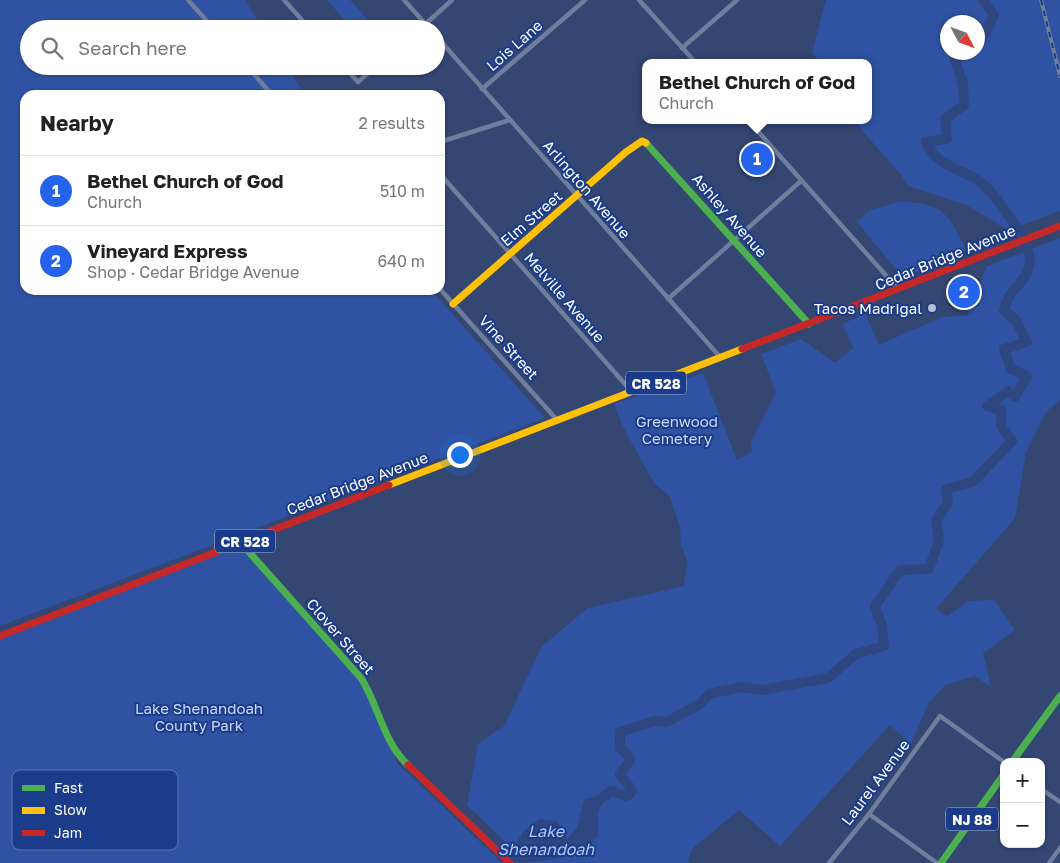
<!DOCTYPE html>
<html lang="en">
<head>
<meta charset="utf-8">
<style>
	:root { --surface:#fff; --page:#f6f6f6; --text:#202124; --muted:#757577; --line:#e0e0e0; --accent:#2563eb }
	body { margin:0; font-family:"Golos Text",sans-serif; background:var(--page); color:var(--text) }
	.controls { position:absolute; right:15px; bottom:15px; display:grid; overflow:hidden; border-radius:10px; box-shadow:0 1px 4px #0004 }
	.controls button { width:45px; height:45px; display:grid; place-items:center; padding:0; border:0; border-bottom:1px solid var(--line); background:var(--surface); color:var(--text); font:25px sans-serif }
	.compass { position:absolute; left:940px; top:15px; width:45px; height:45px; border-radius:50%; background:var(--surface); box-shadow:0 1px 4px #0004; rotate:131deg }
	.you { position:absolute; left:459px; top:454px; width:18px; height:18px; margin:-12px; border:4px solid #fff; border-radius:50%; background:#1a73e8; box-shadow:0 0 0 8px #1a73e833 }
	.badge { display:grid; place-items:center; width:32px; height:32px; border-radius:50%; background:var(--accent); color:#fff; font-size:16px; font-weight:700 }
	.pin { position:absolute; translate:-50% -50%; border:2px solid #fff; box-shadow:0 1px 5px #0006 }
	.popup { position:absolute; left:642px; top:59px; width:230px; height:65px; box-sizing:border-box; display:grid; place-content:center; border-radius:10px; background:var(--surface); filter:drop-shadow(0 1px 4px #0005); font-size:16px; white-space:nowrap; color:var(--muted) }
	.popup b { font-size:19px; color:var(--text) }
	.popup::after { content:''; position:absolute; left:50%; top:100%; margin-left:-10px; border:10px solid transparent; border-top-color:var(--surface) }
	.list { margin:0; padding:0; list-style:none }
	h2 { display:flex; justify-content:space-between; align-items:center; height:65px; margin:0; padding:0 20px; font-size:21px }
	h2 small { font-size:16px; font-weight:400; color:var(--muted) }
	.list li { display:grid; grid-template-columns:32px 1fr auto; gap:15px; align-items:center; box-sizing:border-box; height:70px; padding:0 20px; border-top:1px solid var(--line) }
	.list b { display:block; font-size:19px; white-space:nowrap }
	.list p { margin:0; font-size:16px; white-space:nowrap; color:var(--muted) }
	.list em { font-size:16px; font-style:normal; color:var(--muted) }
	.icon { flex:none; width:28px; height:28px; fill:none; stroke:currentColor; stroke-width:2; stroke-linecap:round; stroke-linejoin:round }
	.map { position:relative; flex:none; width:1060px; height:863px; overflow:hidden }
	.search { position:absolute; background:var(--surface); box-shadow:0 1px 4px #0004; left:20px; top:20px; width:425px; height:55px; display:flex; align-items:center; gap:12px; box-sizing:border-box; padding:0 18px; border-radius:28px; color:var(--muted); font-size:19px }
	.panel { position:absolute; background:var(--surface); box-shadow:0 1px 4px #0004; left:20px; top:90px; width:425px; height:205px; border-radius:15px }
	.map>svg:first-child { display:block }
</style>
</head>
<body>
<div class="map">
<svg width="1060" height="863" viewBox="0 0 1060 863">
	<rect width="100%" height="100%" fill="#344672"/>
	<g fill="#2f53a2" fill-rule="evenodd">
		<polygon points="0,0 245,0 263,29 29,29 29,66 287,66 305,95 25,95 25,290 431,290 545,418 0,626"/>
		<polygon points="327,0 350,0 374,27 352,29"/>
		<path d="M826,0H1060V211L1009,230L966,205L908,186L902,176L853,120H868V63H819L812,52ZM978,22V52H948V22Z"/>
		<path d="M898,202C941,202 949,212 966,251L903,278L857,222L870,210Z"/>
		<polygon points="1060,238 1060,400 1046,412 1026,452 1015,518 936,609 947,616 969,601 994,600 1015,630 983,653 991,687 975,676 945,685 928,704 911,744 890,725 780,846 739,810 692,849 688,861 690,863 528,863 515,851 506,863 513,849 467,805 478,744 504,726 542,646 588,608 684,586 687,560 681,546 680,527 670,497 654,483 623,427 614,404 703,373 737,460 752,452 751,442 776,392 761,354 801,339 835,363 853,348 843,324 863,314 866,315 879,345 942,317 967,316 987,266"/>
		<polygon points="241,543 361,678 393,748 397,763 502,863 0,863 0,636"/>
	</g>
	<path fill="#2f4781" d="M610,793L598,811V837C573,860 539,863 506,863L522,833L539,819L557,821L567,839L577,828L584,799Z"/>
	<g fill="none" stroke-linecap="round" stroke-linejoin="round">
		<g stroke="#2f4781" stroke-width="10">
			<polyline points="978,42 985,34 994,15 983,0"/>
			<path d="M598,801L611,791L625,796L630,794L632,790L620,774L630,760L627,754L620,748V732L655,721L667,722L700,704L709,694L742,687L762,690L828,678L856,654L884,646L882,626L875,606L900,570L929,569L939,540L936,520L948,503L946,489L973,482L1012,441L1001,426V410L987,406L1008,391L1015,397L1027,376L1011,369L1004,349L1027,342L1015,319L1004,311C1006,306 1007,298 1011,294C1019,283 1029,276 1030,261C1031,244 992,187 976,179C957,168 935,164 926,142L947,139L945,119L964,105L963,84L955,60L966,52"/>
		</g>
		<g stroke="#707e9e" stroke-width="4.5">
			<polyline points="188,0 214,29"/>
			<polyline points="284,0 310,29"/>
			<polyline points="404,0 430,29"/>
			<polyline points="639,0 696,63"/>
			<polyline points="420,29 452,0"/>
			<polyline points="436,36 721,358"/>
			<polyline points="682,48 737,0"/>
			<polyline points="247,66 272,95"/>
			<polyline points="344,66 358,82 376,66"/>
			<polyline points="482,89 585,0"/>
			<polyline points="748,120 898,289"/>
			<polyline points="440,142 510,120"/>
			<polyline points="440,174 632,392"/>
			<polyline points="440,289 558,421"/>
			<polyline points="668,299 801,181"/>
			<polyline points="1041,789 1060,802"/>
			<polyline points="869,814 937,863"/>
			<polyline points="829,863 869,814 940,716 1004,762"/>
			<polyline points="1049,863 1060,848"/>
		</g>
		<g stroke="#4caf50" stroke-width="7">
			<polyline points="646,143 809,324"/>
			<path d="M241,543L361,678C379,706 383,742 408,765"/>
			<polyline points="1012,762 1060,696"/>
			<polyline points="941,863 1004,774"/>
		</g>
		<g stroke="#ffc107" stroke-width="7">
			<polyline points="453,304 626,152 642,141 646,143"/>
			<polyline points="389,485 742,349"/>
		</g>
		<g stroke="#c62828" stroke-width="7">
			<polyline points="742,349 1060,226"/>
			<polyline points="0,636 389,485"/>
			<polyline points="408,765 510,863"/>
		</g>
		<defs>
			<polyline id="rail" points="1041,0 1060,76"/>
		</defs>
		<use href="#rail" stroke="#717f9d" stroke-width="4"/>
		<use href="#rail" stroke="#1b3c8b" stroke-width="2" stroke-dasharray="5.5" stroke-linecap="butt"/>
	</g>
	<circle fill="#b8bece" stroke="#1b3c8b" stroke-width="2" cx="932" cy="308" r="5"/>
	<g text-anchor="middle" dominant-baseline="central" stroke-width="4" stroke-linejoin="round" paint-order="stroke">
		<g fill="#1b3c8b" stroke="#bbc4dc" stroke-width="1">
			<rect x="626" y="371.5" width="60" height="23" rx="4"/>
			<rect x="215" y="529.5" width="60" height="23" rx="4"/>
			<rect x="946" y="807.5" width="52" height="23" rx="4"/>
		</g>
		<g font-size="14" font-weight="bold" fill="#fff">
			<text x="656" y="383">CR 528</text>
			<text x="245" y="541">CR 528</text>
			<text x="972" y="819">NJ 88</text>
		</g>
		<g font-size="15" fill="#fff" stroke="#1b3c8b">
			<text transform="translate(514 45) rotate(-41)">Lois Lane</text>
			<text transform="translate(587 189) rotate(49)">Arlington Avenue</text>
			<text transform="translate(730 215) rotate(49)">Ashley Avenue</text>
			<text transform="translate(531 218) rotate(-41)">Elm Street</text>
			<text transform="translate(945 257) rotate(-22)">Cedar Bridge Avenue</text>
			<text transform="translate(565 297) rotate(49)">Melville Avenue</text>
			<text transform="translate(509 347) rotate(48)">Vine Street</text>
			<text transform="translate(357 483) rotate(-21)">Cedar Bridge Avenue</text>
			<text transform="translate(341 636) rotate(49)">Clover Street</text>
			<text transform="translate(875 782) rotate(-53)">Laurel Avenue</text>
		</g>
		<g font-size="15" fill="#fff" stroke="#1b3c8b" text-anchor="end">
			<text x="922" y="308">Tacos Madrigal</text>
		</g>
		<g font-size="15" fill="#ccdaf9" stroke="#1b3c8b">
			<text x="677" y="421">Greenwood<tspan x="677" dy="17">Cemetery</tspan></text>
			<text x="199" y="708">Lake Shenandoah<tspan x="199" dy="17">County Park</tspan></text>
		</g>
		<g font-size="16" font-style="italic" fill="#b2c7f4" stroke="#1b3c8b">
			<text x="546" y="831">Lake<tspan x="546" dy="18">Shenandoah</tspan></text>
		</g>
	</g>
	<rect x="12" y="770" width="166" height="80" rx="8" fill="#1b3c8b" stroke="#5f76ae" stroke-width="1"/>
	<rect x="22" y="785" width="23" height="6" fill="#4caf50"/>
	<rect x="22" y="807" width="23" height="7" fill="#ffc107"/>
	<rect x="22" y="830" width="23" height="6" fill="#c62828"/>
	<g font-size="14" fill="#fff">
		<text x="54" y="793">Fast</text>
		<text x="54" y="815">Slow</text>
		<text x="54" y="838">Jam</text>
	</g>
</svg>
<div class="controls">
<button>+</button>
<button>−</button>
</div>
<svg class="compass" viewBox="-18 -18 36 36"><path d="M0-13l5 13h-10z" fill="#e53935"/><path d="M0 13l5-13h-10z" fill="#757577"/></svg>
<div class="you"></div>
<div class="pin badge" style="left:757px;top:159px">1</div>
<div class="popup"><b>Bethel Church of God</b>Church</div>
<div class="pin badge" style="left:964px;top:292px">2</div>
<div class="search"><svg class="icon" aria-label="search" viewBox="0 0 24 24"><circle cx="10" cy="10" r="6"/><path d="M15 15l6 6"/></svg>Search here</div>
<section class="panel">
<h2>Nearby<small>2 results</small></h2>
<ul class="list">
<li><span class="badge">1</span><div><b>Bethel Church of God</b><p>Church</p></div><em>510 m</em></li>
<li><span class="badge">2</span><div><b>Vineyard Express</b><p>Shop · Cedar Bridge Avenue</p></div><em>640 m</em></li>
</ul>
</section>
</div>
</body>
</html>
